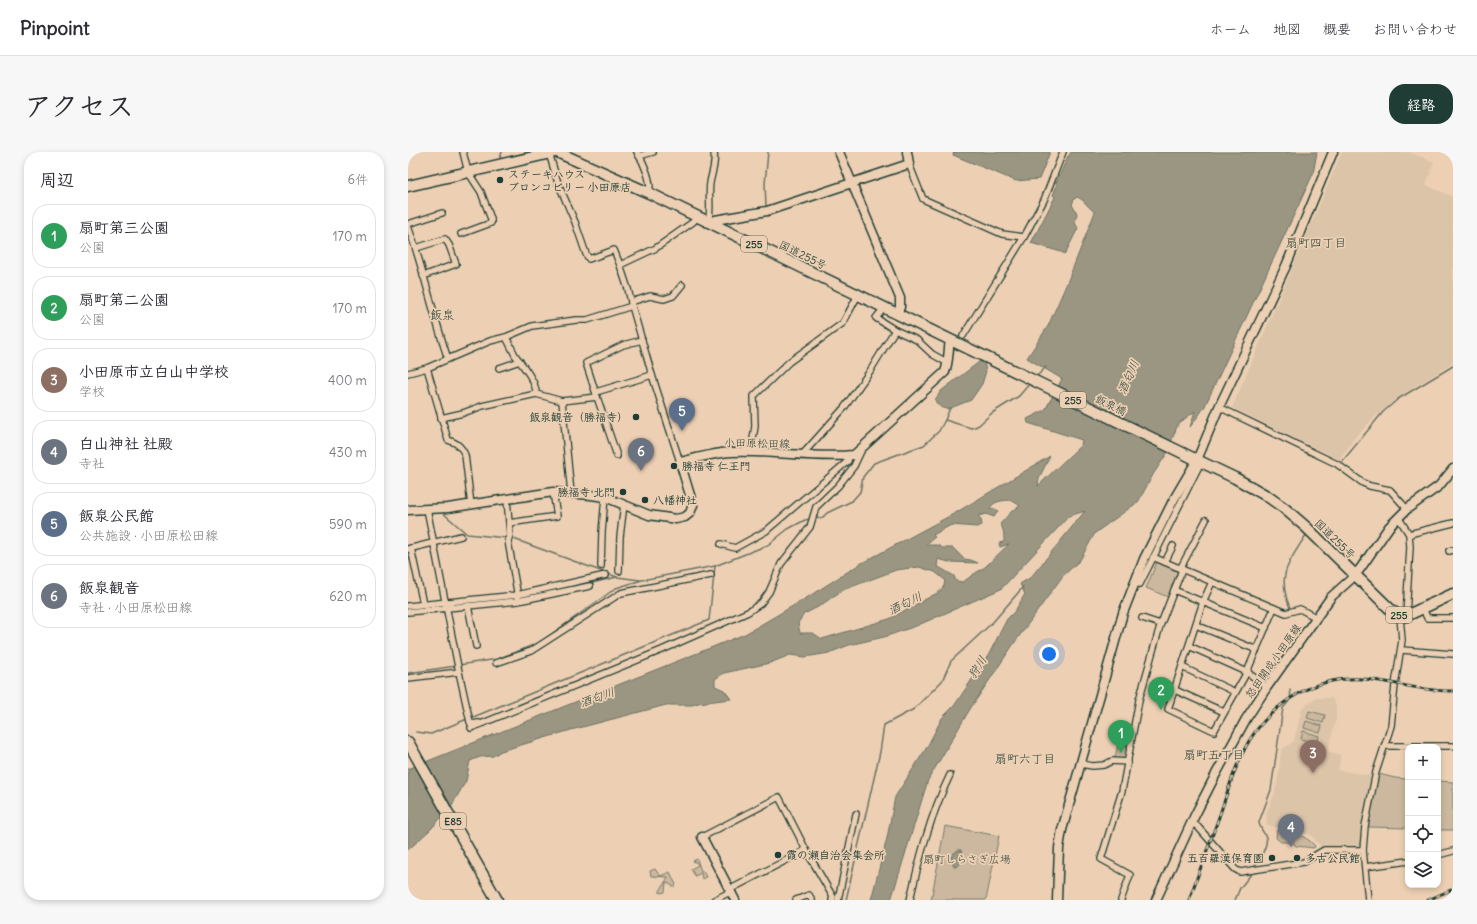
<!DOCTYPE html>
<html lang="ja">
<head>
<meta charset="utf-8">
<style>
	:root { --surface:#fff; --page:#f7f7f7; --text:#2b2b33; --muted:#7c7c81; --line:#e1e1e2; --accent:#1f3d34 }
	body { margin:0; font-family:Delius,"Klee One",sans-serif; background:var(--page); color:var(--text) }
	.controls { position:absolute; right:12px; bottom:12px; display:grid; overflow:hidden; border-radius:8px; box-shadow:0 2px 6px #0003 }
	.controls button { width:36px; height:36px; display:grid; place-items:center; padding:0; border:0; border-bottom:1px solid var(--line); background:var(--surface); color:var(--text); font:20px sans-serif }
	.you { position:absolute; left:641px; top:502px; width:14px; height:14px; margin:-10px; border:3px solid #fff; border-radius:50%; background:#1a73e8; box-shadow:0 0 0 6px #1a73e833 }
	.badge { display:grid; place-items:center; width:26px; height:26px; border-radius:50%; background:var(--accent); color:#fff; font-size:13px; font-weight:700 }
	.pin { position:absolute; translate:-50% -33px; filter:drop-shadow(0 1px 2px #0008) }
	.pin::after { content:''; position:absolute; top:21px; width:14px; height:12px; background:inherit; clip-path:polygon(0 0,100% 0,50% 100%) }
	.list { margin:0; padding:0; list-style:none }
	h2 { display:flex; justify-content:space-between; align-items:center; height:52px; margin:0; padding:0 16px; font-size:17px }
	h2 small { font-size:13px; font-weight:400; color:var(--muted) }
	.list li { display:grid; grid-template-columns:26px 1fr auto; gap:12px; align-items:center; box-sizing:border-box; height:64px; margin:0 8px 8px; padding:0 8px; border:1px solid var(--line); border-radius:16px }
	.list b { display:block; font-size:15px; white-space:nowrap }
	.list p { margin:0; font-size:13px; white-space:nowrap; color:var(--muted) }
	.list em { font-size:13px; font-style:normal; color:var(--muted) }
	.icon { flex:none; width:22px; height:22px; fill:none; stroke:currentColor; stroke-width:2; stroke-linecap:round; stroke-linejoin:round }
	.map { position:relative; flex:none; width:1045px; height:748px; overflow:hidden; border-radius:16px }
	header { display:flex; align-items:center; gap:24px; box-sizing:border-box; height:56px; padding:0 20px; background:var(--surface); border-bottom:1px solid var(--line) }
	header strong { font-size:19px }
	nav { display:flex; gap:22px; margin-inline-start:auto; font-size:14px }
	.intro { display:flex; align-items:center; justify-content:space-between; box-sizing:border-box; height:96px; padding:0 24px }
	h1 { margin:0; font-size:28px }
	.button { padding:10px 18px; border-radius:16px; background:var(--accent); color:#fff; font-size:14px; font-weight:700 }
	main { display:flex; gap:24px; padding:0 24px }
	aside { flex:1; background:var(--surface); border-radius:16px; box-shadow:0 2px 6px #0003 }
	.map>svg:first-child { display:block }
</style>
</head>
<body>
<header>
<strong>Pinpoint</strong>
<nav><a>ホーム</a><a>地図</a><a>概要</a><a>お問い合わせ</a></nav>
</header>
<div class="intro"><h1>アクセス</h1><a class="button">経路</a></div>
<main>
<aside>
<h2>周辺<small>6件</small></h2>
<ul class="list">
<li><span class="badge" style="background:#2e9e5b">1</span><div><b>扇町第三公園</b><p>公園</p></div><em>170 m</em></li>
<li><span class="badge" style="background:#2e9e5b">2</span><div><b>扇町第二公園</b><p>公園</p></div><em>170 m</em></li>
<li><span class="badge" style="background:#8d6e63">3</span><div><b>小田原市立白山中学校</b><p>学校</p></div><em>400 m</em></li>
<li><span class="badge" style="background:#6b7280">4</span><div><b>白山神社 社殿</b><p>寺社</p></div><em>430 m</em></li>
<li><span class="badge" style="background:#5c6f8a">5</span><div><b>飯泉公民館</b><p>公共施設 · 小田原松田線</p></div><em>590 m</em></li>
<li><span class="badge" style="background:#6b7280">6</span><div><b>飯泉観音</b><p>寺社 · 小田原松田線</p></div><em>620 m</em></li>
</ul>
</aside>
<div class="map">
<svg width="1045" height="748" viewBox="0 0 1045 748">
	<rect width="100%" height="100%" fill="#edd0b4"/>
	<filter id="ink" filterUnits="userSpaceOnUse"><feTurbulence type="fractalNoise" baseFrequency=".025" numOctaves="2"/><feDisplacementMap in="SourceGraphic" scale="8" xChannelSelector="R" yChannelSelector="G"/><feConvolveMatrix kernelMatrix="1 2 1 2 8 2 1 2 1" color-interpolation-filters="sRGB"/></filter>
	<g filter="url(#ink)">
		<g fill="#dcc4a9">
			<polygon points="934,0 1001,0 1026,10 1018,33 1045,45 1045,211 989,246 966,266 947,285 932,308 824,256"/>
			<polygon points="909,546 924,546 928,554 928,567 920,599 933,603 930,618 965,624 954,673 953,693 950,695 913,695 903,683 859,673 858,661 866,643 870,627 873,598 886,589 894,556"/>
		</g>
		<g fill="#cbb89f" stroke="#757a6a">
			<polygon points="749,410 770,420 760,445 738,436"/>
			<polygon points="901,559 917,563 915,571 899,566"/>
			<polygon points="898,569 914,574 912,581 896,576"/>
			<polygon points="895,579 911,584 909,592 893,587"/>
			<polygon points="710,592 720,594 718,609 706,610"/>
			<polygon points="971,622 987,626 1000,627 1000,676 961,675 960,673 964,647"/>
			<polygon points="1030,629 1045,630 1045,678 1030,678"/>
			<polygon points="537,674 591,684 578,748 523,748"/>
			<path d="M869,678C883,680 898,683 907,694L906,696L888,694L884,690H873L868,686Z"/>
			<polygon points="289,707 293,719 295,719 298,725 294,727 293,721 287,724 283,717 290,713 288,710 286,710 285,709"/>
			<polygon points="247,717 252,724 262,720 268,733 266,735 258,730 257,740 252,741 252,739 260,725 243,724 242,719"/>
		</g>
		<g fill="#9b9682" stroke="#697263" fill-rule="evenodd">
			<polygon points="546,0 642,0 631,27 608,29 545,3"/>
			<path d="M663,0H909L905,22L796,256L782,275L787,259L770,272L758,303L746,321L730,350L687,381L672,408L654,425L607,490L562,557L520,628L483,748H463L479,686L487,645L519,595L534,566L546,554L581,502L599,467L607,459L617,442L612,432L623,425L677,359L661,364L593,437L508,474L476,485L441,493L421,501L397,505L382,503L362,511L316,521L307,527V534L316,538L323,547L290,551L284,553H258L163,578L93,599L85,604L72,605L62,609L58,629L44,653L23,677L0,698V617L337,482L400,445L452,412L549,360L642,304L631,326L630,334L673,293L674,288L620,271L619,267L637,258L654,227L619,206L640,174L659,131L687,60C680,56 677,48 669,45L666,47L664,53L669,61L667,71L670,76L657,102L653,100L623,91L647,45L645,43L649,33L648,31L660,4H661ZM601,348L608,351L612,354L604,359L592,372C596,377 596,383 596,390L591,391L592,395L601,392L577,415L566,422L555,430L548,429L546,424L529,414L530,407L541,410L570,411L563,408L556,407L545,396H535L529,393H517L527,385L525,383L543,373L569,375L574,373L573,367L570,364L578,362L586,365L590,359L587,357H582C585,349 593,349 601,348ZM511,415L527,420L537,428L536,434L531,440L481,467L414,487L405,481H392L390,471L396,462L410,455L435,438L488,418Z"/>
			<polygon points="575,207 578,219 574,232 563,248 540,257 534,256 529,252 527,248 533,239"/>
			<path d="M550,698H553C555,705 554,715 546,715L543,705L546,701Z"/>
		</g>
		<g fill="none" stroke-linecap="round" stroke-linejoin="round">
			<g stroke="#697263" stroke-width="1.5">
				<polyline points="92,6 94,0"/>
				<polyline points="358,55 357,32 360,0"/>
				<polyline points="628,225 638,215"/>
				<polyline points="537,268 542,256"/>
				<polyline points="933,311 975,260 990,247 1045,214"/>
				<polyline points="35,361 59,382 99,386"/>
				<polyline points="405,367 414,366 419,361 444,349 452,340 455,325 466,311 516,293 531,279 537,268 563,276 567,275 571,273 584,261 611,244 622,231"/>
				<polyline points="103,386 209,425 232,428"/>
				<polyline points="180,432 209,425"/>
				<polyline points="39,453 106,446 141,440"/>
				<polyline points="22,455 36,453"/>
				<path d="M882,456C868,423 881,410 898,383"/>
				<polyline points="135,488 208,436 234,428 307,414 360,393 380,377 397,368 402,367"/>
				<polyline points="51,513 89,507 128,492"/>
				<polyline points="0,521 48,514"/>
				<polyline points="63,566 301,468 307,414"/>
				<polyline points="8,580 23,582 59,567"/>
				<path d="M846,716C850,708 861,694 858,685C855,679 851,675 851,670L863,638L875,556C881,550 884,546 882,538"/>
				<polyline points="438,748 472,600 476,573 506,557 534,529 543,509 585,470 615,435"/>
				<polyline points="827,748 832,736 844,721"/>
			</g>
			<defs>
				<g id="street">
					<path d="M229,0C235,9 245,31 241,41"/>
					<polyline points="141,1 150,31 167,70 178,102 181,107 206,98 212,113"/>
					<polyline points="231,4 245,0"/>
					<polyline points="501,12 515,47 594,82 616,85"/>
					<path d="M300,70C304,57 300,44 302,31C304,19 308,13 306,0"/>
					<polyline points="0,72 34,61"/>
					<path d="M0,74C16,118 25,163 40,207"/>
					<polyline points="53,82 83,71 83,67 73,40 60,20 55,0"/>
					<polyline points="8,96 37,87 41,93 48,112 15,124"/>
					<polyline points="223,150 242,144 256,147 265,144 274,133"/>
					<polyline points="224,154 220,137 212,113 248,96 285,70 289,65"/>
					<polyline points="487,178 509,188 524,202 540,211"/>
					<polyline points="555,184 616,85 636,48 655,0"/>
					<path d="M98,185C101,191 104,197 107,203C114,213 129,230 128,242"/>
					<path d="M19,216L40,288C49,291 53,294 57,303L63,353"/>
					<polyline points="91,216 112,209"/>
					<polyline points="0,221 19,216 82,189 98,185 124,174 168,168 179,168 224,154 244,223 272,310"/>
					<polyline points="188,240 244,223"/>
					<polyline points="189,245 209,304"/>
					<polyline points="154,249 163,341"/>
					<polyline points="811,255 929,312 955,331 962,334 982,338 999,357"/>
					<polyline points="33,266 55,261 74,254 128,242 154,249 189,245 178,211 215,193 234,188"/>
					<polyline points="343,300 347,274 346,244 381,210 435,171 450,143"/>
					<polyline points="394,303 436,256 462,219 487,178 468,166 476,156"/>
					<polyline points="99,347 102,383 100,389 110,445"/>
					<polyline points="990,365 1001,382 1002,395 998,464"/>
					<polyline points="101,371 149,364 145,340"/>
					<polyline points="1001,382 1045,371"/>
					<polyline points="313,392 327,396 358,379 440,309 441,303"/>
					<polyline points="3,396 15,452"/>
					<polyline points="0,397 53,384"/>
					<polyline points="1041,399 1045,398"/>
					<polyline points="745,405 878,461 892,457 909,466"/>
					<polyline points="757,410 765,394"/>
					<polyline points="193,414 194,380 197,345"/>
					<polyline points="772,417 798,368"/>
					<polyline points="211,419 212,385 216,352"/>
					<polyline points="725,432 732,432 793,310"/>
					<polyline points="766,438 795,450 804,430"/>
					<polyline points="0,454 109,443 198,423"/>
					<polyline points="60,454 68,494"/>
					<polyline points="1015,456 1019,466 1045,466"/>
					<polyline points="0,460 110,449 182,434"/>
					<polyline points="734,466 752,472"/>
					<polyline points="788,473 849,498"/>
					<polyline points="858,476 795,450 760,557 806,579 839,520 866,456"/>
					<polyline points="781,494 839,520 859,535"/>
					<polyline points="993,498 1045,502"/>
					<polyline points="88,511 123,499 213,441 303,423"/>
					<polyline points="774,515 827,540"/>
					<polyline points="51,520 62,570 63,572 71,571"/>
					<polyline points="0,526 51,520 19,357"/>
					<polyline points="767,538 816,560"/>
					<polyline points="63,576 254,498 340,460 353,451 361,440 373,412 402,375 408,355 430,334 446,314 453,299"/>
					<polyline points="976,594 1045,594"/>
					<polyline points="672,612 685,614 696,613 704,609 720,610"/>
					<polyline points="785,671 790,675 827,717 832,720 896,710 916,698 955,698"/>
					<polyline points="294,685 371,645 398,698 425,745 424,748"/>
					<polyline points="1030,703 1045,699"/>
					<polyline points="957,715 1000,709"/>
					<polyline points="321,738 398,698"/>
					<polyline points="306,748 322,740"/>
					<polyline points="388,748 401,743 404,748"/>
					<polyline points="430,748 448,662"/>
					<path d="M502,748C512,704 522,664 542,623"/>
					<polyline points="713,748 722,723 693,707 714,639 731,548 752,474 774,418"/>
					<polyline points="960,748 955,698 957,674 968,620 983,574 987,533 994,488 992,465"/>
				</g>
				<g id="secondary">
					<polyline points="431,0 492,146 492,155 489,162"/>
					<polyline points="300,70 307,68 359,59 501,12 499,0"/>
					<path d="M0,358L40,356L145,340L183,343L197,345L241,363L268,367L277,365L282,361L285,353L272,310C289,306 306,301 323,300C364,298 405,307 446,303L537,220C541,209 540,200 542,188"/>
					<polyline points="294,685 327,748"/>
					<polyline points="649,748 651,696 654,678 715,461 736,407 766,347 789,308 811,255 878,114 925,0"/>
					<polyline points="748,748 787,663 808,622 838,567 859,535 923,445 942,428 952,417 981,375 999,357 1031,334 1045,317"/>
				</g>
				<g id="highway">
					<polyline points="149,0 241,41 789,308 827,326 859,344 876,356 898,375 982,457 992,465 998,464 1045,442"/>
					<polyline points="0,34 147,0"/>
					<polyline points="0,590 89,748"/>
				</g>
			</defs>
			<use href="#street" stroke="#1f3d34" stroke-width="8"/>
			<use href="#secondary" stroke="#1f3d34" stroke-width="11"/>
			<use href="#highway" stroke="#1f3d34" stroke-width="13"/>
			<use href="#street" stroke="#edd0b4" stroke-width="5.5"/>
			<use href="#secondary" stroke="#edd0b4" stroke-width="8"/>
			<use href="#highway" stroke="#edd0b4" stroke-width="10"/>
			<defs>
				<g id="rail">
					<path d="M781,748C791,720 801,693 811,665C820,639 827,613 841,589C862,555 899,529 940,527C975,525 1009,540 1045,539"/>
					<polyline points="1020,748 1045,737"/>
					<polyline points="1039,748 1045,746"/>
				</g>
			</defs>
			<use href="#rail" stroke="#1f3d34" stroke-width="3"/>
			<use href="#rail" stroke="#edd0b4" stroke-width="1.5" stroke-dasharray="4.5" stroke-linecap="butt"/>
		</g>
	</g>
	<g fill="#1f3d34" stroke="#edd0b4" stroke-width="1.5">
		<circle cx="92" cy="28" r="4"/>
		<circle cx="228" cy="265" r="4"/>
		<circle cx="266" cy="314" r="4"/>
		<circle cx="215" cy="340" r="4"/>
		<circle cx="237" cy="348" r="4"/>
		<circle cx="370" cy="703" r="4"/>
		<circle cx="864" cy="706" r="4"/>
		<circle cx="889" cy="706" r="4"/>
	</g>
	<g text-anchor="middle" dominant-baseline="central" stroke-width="3.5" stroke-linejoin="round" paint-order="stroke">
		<g fill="#edd0b4" stroke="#5d695a" stroke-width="1">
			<rect x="333" y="84" width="26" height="16" rx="3"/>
			<rect x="652" y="240" width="26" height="16" rx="3"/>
			<rect x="978" y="455" width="26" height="16" rx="3"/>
			<rect x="32" y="661" width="26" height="16" rx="3"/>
		</g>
		<g font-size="10" font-weight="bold" fill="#1f3d34">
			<text x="346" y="92">255</text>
			<text x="665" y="248">255</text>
			<text x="991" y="463">255</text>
			<text x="45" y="669">E85</text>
		</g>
		<g font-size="11" font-weight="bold" fill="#1f3d34" stroke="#edd0b4" text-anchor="start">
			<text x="100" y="22">ステーキハウス<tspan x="100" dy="13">ブロンコビリー 小田原店</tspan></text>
			<text x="220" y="265" text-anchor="end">飯泉観音（勝福寺）</text>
			<text x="274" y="314">勝福寺 仁王門</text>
			<text x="207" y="340" text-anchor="end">勝福寺 北門</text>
			<text x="245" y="348">八幡神社</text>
			<text x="378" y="703">霞の瀬自治会集会所</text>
			<text x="856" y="706" text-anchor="end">五百羅漢保育園</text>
			<text x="897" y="706">多古公民館</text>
		</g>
		<g font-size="11" fill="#1f3d34" stroke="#edd0b4">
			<text transform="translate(395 103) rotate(26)">国道255号</text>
			<text transform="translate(703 253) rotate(26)">飯泉橋</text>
			<text transform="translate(349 291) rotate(1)">小田原松田線</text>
			<text transform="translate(927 387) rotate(44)">国道255号</text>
			<text transform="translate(865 509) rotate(-55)">怒田開成小田原線</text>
		</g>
		<g font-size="11" fill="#30493f" stroke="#edd0b4">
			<text x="559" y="707">扇町しらさぎ広場</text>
		</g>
		<g font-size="12" fill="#1f3d34" stroke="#edd0b4">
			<text x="908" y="90">扇町四丁目</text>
			<text x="34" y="162">飯泉</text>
			<text x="806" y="602">扇町五丁目</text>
			<text x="617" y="606">扇町六丁目</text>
		</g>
		<g font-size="12" font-style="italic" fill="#324a40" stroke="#edd0b4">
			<text transform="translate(720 225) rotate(-66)">酒匂川</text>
			<text transform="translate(497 451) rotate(-26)">酒匂川</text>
			<text transform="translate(569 515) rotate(-57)">狩川</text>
			<text transform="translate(189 545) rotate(-20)">酒匂川</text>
		</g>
	</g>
</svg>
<div class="controls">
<button>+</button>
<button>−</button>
<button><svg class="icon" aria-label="locate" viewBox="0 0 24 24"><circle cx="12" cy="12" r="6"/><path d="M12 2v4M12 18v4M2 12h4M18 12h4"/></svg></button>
<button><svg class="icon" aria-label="layers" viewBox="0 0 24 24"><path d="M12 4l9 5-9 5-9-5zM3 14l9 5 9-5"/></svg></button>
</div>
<div class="you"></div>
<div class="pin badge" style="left:713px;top:601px;background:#2e9e5b">1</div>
<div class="pin badge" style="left:753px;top:558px;background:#2e9e5b">2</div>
<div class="pin badge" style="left:905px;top:621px;background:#8d6e63">3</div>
<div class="pin badge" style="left:883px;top:695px;background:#6b7280">4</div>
<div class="pin badge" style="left:274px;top:279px;background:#5c6f8a">5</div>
<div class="pin badge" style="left:233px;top:319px;background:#6b7280">6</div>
</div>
</main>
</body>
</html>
